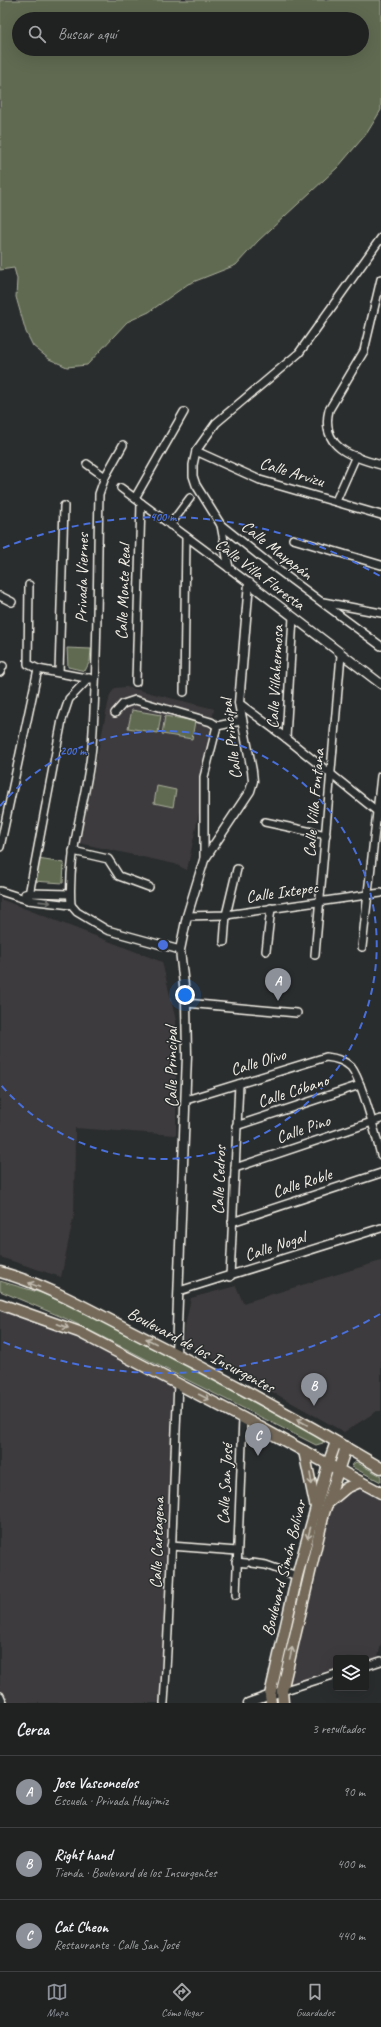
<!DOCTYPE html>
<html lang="es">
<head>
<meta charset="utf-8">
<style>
	:root { --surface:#202222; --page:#282a2a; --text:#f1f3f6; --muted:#a2a4a5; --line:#3d3f40; --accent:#8c9099 }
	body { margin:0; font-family:Caveat,sans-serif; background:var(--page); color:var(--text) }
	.controls { position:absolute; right:12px; bottom:12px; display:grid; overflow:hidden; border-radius:4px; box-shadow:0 4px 16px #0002 }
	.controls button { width:36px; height:36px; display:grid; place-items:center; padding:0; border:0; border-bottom:1px solid var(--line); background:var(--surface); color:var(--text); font:20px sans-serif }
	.you { position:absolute; left:185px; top:995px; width:14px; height:14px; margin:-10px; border:3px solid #fff; border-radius:50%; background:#1a73e8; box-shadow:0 0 0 6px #1a73e833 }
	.badge { display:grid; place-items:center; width:26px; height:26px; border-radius:50%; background:var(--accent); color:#fff; font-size:13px; font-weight:700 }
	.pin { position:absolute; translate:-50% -33px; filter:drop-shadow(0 1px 2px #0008) }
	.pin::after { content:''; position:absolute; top:21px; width:14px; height:12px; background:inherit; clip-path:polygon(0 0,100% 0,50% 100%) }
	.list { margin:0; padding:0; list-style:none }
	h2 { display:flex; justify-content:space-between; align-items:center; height:52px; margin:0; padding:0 16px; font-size:17px }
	h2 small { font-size:13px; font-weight:400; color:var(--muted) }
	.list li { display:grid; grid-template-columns:26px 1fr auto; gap:12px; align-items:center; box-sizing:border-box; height:72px; padding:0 16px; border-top:1px solid var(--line) }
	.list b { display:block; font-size:15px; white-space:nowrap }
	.list p { margin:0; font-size:13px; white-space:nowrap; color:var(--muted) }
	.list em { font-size:13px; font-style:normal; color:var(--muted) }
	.icon { flex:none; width:22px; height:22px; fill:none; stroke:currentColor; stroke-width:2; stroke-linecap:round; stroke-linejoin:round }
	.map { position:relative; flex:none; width:381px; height:1703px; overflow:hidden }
	.search { position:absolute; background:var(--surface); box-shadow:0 4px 16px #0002; left:12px; right:12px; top:12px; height:44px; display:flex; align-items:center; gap:10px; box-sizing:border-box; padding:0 14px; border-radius:22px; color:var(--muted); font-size:15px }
	.sheet { height:268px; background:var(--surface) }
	nav { display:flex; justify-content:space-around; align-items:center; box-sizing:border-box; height:56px; border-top:1px solid var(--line); background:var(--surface); font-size:11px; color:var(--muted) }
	nav a { display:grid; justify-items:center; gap:2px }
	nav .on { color:var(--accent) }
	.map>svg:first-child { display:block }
</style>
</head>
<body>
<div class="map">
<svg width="381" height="1703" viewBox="0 0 381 1703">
	<rect width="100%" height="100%" fill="#2a2d2e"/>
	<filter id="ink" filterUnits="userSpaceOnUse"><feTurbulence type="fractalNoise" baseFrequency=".025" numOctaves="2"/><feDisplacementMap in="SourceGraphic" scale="8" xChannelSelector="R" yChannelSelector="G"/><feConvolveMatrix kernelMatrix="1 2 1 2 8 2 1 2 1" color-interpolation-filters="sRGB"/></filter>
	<g filter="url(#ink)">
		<g fill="#3e3b3e">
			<polygon points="126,687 214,709 199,792 202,798 187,870 175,864 79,843 110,695 115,688"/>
			<polygon points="0,899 162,962 176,1021 176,1135 75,1128 74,1214 61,1277 0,1257"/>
			<polygon points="381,1261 381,1411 377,1411 344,1432 182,1341 191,1298 236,1286 243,1303"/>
			<polygon points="0,1301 24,1309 173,1382 165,1607 166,1703 2,1703 0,1697"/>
			<polygon points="363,1485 381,1495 381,1644 377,1661 366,1664 366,1658 336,1658 336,1674 282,1692 329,1506 341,1493"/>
		</g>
		<g fill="#616b51" stroke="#aaae9c" fill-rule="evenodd">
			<path d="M0,0H381V110L367,133L338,167L258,241L236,265L188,284L149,312L127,322L87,365L67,367L49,359L33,346L26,332L16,297L17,279L14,268L0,270ZM19,19H362V49H19Z"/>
			<polygon points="67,648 91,649 90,661 85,671 68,667"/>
			<polygon points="132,710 161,715 158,733 128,728"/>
			<polygon points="165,716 195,721 192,739 162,734"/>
			<polygon points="157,786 176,790 173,807 154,803"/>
			<polygon points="38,859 64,863 63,883 33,881"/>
			<polygon points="0,1281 41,1293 76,1308 323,1439 323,1443 316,1445 69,1320 0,1291"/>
			<polygon points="356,1462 381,1476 381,1482 352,1467 353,1464"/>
		</g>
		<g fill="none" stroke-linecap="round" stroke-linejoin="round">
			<defs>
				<g id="minor">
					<polyline points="381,238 299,353 216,423 196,451 193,465 193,476 196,485 221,525 266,561 381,646"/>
					<path d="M381,279L364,351L329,410C320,447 351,457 381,465"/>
					<polyline points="196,451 260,480 381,515"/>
					<polyline points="87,464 105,477"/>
					<polyline points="121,488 249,583"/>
					<polyline points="135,498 184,412"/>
					<polyline points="336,501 356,456"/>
					<polyline points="170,525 190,498"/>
					<polyline points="221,525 229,568"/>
					<polyline points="293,539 381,565"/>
					<polyline points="29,585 28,664 38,669 91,679"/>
					<polyline points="0,596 12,602"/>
					<polyline points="323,602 381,613"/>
					<polyline points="0,672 3,666"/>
					<polyline points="59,672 64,506"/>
					<polyline points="136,682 141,503"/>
					<polyline points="184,692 186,538"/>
					<polyline points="239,703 286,738 378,812"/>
					<polyline points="115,713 123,704 135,700 211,722 217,726 241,721"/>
					<polyline points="286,738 293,617"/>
					<polyline points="265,822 326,835"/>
					<polyline points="0,847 38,669"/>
					<polyline points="73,851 108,859 119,876 149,887"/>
					<polyline points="204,860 204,777 217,726"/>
					<polyline points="0,891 28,900 71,905 77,912 107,930 180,950"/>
					<polyline points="25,894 29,893 70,894"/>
					<polyline points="28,900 62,720 69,699 89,678"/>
					<path d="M71,905C67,849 87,800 92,746C98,662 97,578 99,494L105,477L123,445"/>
					<polyline points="187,916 226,915 381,893"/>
					<polyline points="224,942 226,915 237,869"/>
					<polyline points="362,947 381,776"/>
					<polyline points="266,951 271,908"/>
					<polyline points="315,955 341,655"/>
					<polyline points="186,1003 297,1013"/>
					<path d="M186,1100L326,1057C336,1058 344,1060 351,1067C362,1080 376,1136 381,1155"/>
					<polyline points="236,1126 360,1085"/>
					<polyline points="235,1168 381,1119"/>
					<polyline points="232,1222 381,1173"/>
					<polyline points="230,1277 239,1084"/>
					<polyline points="179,1291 381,1228"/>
					<polyline points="171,1546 237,1551"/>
					<polyline points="236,1562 246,1563"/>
					<polyline points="252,1563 266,1565 297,1576"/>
					<polyline points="236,1595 243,1418"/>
					<polyline points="366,1666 381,1661"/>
					<polyline points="282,1691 336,1674"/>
					<polyline points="0,1696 3,1703"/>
					<path d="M164,1703C171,1597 173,1490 178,1384"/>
				</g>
				<g id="tertiary">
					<polyline points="249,583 381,684"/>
					<polyline points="176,1354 187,1055 186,1003 180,950 187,916 204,860 250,791 253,781 252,771 239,703 249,583"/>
					<polyline points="248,1703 282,1691"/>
				</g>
				<g id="primary">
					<path d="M0,1272C45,1284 88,1309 129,1330C215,1373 299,1419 381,1468"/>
					<polyline points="0,1304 79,1332 243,1418 381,1493"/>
					<polyline points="304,1451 315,1504"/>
					<polyline points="327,1504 346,1488 360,1482"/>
					<polyline points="271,1703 270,1695 297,1576 328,1464 336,1442"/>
					<polyline points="283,1703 282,1691 324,1513 346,1447"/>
				</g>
			</defs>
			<use href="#minor" stroke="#f4f1e8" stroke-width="10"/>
			<use href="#tertiary" stroke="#f4f1e8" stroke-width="11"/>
			<use href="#primary" stroke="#f4f1e8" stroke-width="13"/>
			<use href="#minor" stroke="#2a2d2e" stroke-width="7"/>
			<use href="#tertiary" stroke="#2a2d2e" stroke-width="8"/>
			<use href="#primary" stroke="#746a5a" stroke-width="10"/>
		</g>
		<defs><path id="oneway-shaft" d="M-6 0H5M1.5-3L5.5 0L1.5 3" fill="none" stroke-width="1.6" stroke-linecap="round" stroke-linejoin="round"/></defs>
		<use stroke="#71726f" href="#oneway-shaft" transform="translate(45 902) rotate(6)"/>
		<g stroke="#c1bbaf">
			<use href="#oneway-shaft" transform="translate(34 1285) rotate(-158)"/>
			<use href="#oneway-shaft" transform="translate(63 1326) rotate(21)"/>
			<use href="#oneway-shaft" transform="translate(151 1341) rotate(-153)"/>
			<use href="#oneway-shaft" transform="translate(204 1397) rotate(27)"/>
			<use href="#oneway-shaft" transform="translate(302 1422) rotate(-150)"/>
			<use href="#oneway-shaft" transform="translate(311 1479) rotate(81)"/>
			<use href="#oneway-shaft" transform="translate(309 1533) rotate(105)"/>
			<use href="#oneway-shaft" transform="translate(291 1653) rotate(-77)"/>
		</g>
	</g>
	<g fill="none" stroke="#486fdb" stroke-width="2" stroke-dasharray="7 5">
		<path d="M0 806A214 214 0 1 1 0 1084"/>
		<path d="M380 1314A428 428 0 0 1 3 1342M3 548A428 428 0 0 1 380 576"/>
	</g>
	<g text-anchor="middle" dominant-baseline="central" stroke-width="3" stroke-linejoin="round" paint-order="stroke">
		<g font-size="17" fill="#f4f1e8" stroke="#2a2d2e">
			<text transform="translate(292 472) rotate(17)">Calle Arvizu</text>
			<text transform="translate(277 550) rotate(38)">Calle Mayapán</text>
			<text transform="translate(260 574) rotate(37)">Calle Villa Floresta</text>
			<text transform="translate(82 578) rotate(-89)">Privada Viernes</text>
			<text transform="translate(123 592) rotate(-88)">Calle Monte Real</text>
			<text transform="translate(275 677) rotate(-87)">Calle Villahermosa</text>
			<text transform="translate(231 739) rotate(-97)">Calle Principal</text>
			<text transform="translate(314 803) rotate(-85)">Calle Villa Fontana</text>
			<text transform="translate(282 892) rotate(-8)">Calle Ixtepec</text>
			<text transform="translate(258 1062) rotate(-17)">Calle Olivo</text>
			<text transform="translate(171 1067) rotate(-90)">Calle Principal</text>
			<text transform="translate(293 1091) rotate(-18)">Calle Cóbano</text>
			<text transform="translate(303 1129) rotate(-19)">Calle Pino</text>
			<text transform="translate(219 1180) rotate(-88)">Calle Cedros</text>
			<text transform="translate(302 1183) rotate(-18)">Calle Roble</text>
			<text transform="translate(275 1246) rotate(-18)">Calle Nogal</text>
			<text transform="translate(201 1350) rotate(28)">Boulevard de los Insurgentes</text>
			<text transform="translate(225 1484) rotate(-87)">Calle San José</text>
			<text transform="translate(157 1543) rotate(-88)">Calle Cartagena</text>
			<text transform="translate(284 1568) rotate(-76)">Boulevard Simón Bolívar</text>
		</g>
	</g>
	<circle cx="163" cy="945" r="6" fill="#486fdb" stroke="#2a2d2e" stroke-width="2"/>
	<g font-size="12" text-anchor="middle" font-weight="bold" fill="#486fdb" stroke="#2a2d2e" stroke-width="3" stroke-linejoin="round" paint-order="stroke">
		<text x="163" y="521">400 m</text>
		<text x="73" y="755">200 m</text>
	</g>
</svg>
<div class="controls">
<button><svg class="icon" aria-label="layers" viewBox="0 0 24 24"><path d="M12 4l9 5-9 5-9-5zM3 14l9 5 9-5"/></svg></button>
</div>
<div class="you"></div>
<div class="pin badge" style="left:278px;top:1001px">A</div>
<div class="pin badge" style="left:314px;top:1406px">B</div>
<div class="pin badge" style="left:258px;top:1456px">C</div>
<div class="search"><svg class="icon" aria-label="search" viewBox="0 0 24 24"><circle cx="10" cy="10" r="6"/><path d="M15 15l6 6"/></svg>Buscar aquí</div>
</div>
<section class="sheet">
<h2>Cerca<small>3 resultados</small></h2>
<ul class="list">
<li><span class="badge">A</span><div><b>Jose Vasconcelos</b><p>Escuela · Privada Huajimiz</p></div><em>90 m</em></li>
<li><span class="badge">B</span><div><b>Right hand</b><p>Tienda · Boulevard de los Insurgentes</p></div><em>400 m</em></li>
<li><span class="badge">C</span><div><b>Cat Cheon</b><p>Restaurante · Calle San José</p></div><em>440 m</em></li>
</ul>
</section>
<nav>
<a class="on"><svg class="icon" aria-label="map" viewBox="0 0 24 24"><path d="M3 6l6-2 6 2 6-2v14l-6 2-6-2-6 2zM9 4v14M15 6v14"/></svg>Mapa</a>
<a><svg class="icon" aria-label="directions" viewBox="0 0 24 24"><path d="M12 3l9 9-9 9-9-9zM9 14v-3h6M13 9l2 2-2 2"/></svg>Cómo llegar</a>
<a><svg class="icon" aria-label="saved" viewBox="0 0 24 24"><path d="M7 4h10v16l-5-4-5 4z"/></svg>Guardados</a>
</nav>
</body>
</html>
